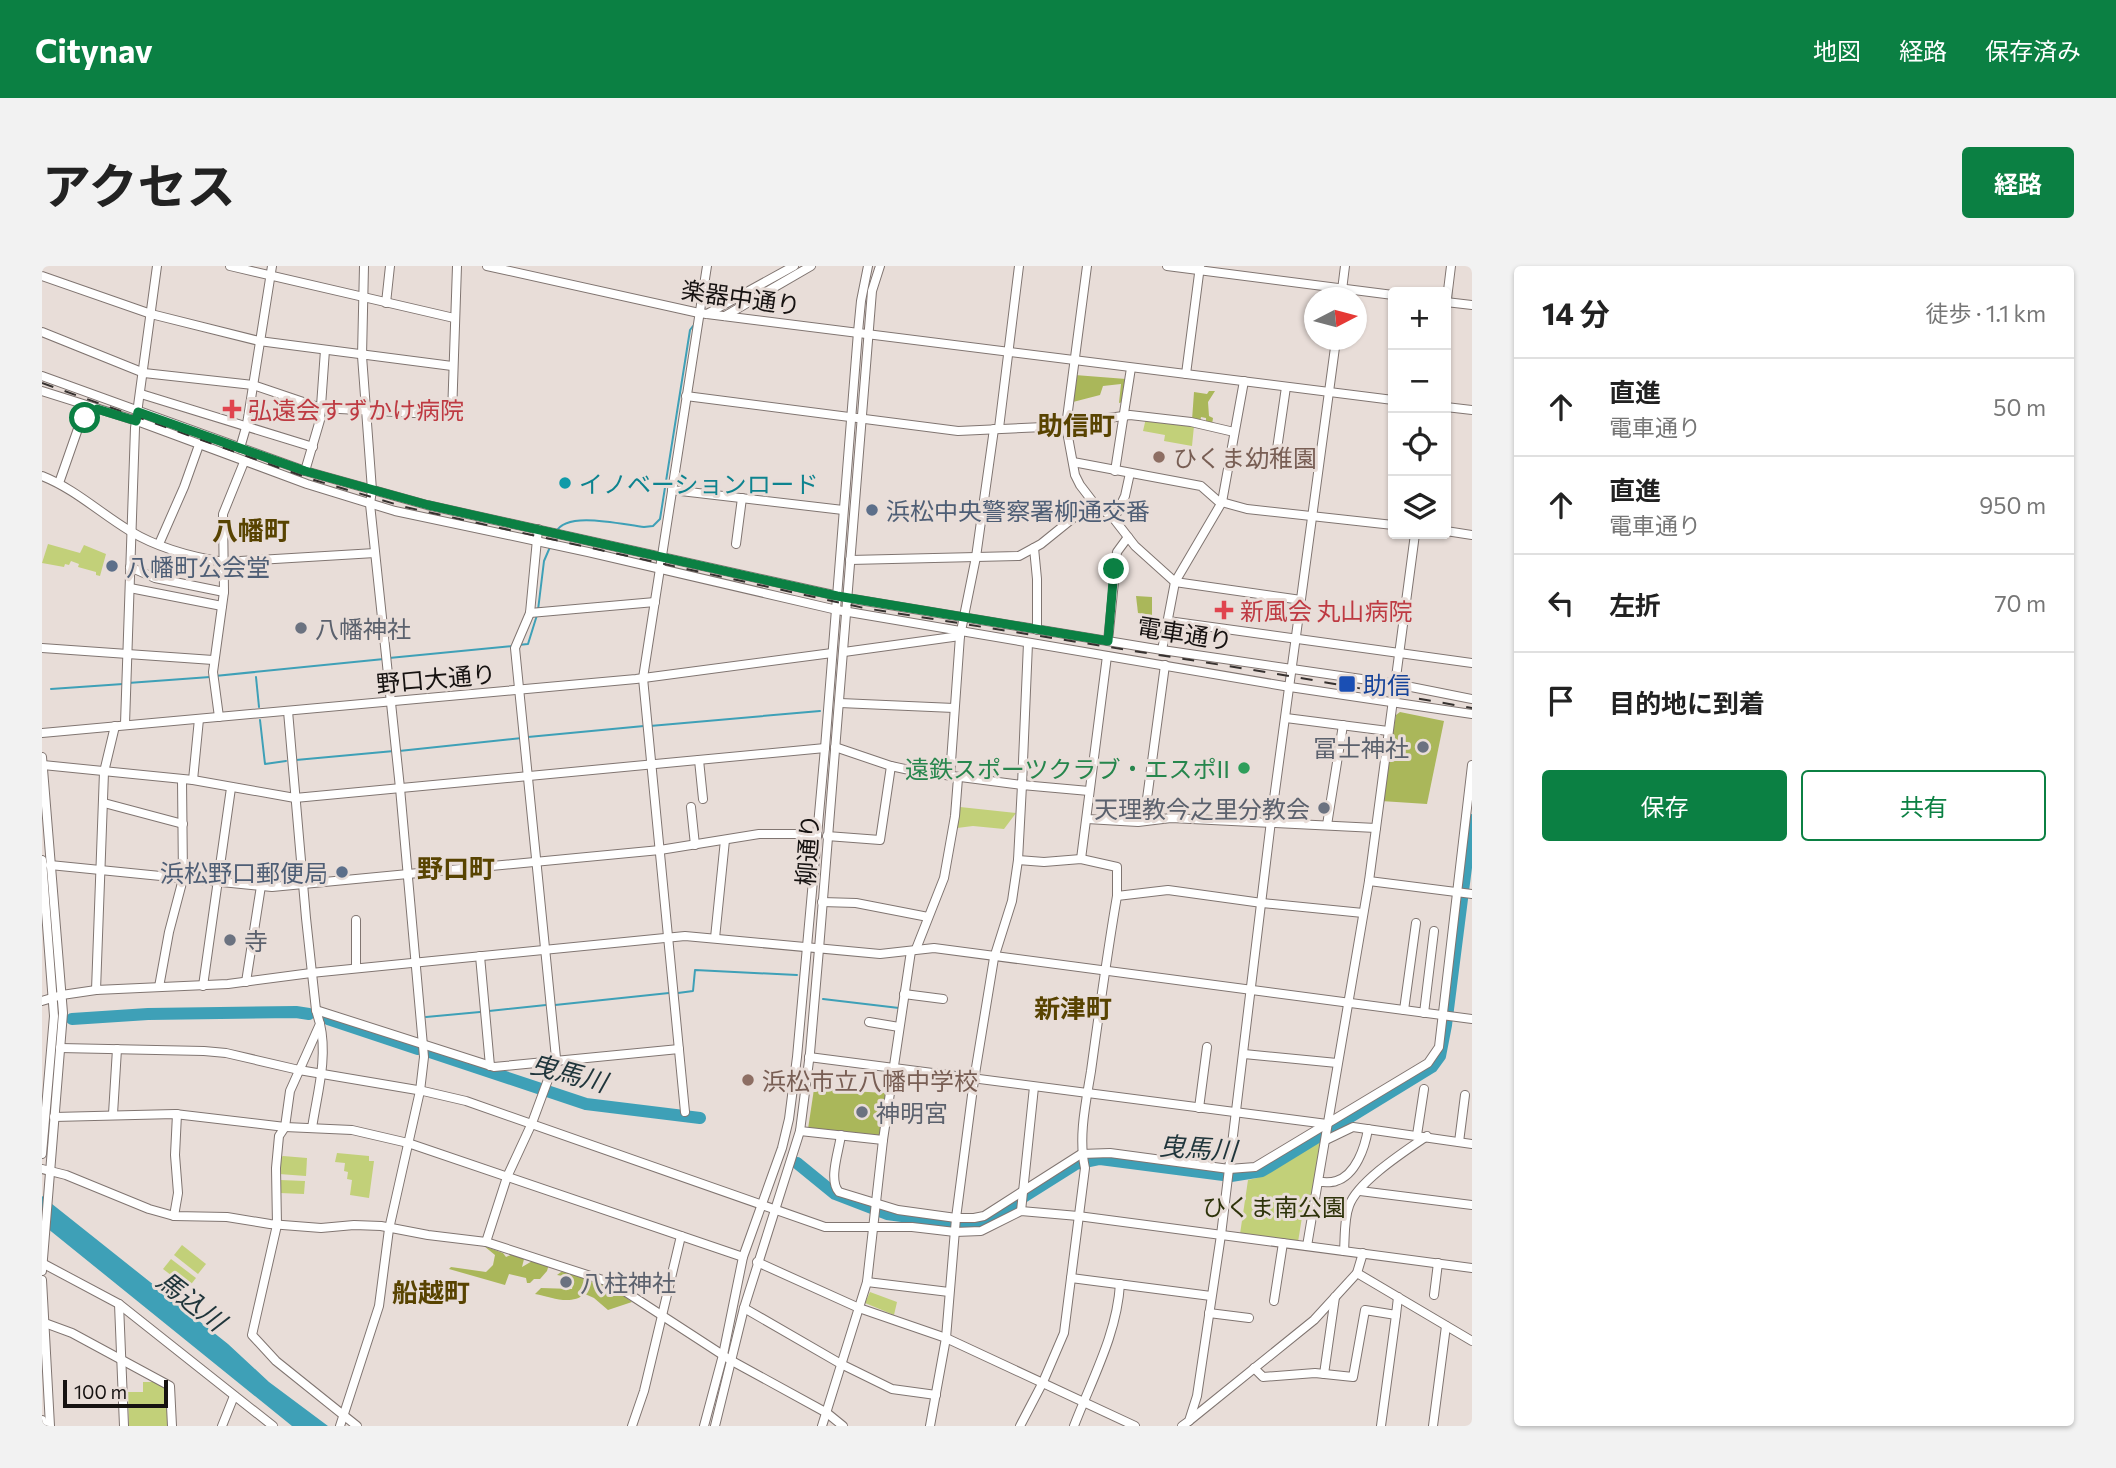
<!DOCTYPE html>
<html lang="ja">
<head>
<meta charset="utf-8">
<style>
	:root { --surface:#fff; --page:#f2f2f2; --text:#222; --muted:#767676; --line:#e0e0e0; --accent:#0b8043 }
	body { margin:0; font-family:Commissioner,"Noto Sans JP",sans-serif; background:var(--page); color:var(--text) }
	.controls { position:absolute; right:21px; top:21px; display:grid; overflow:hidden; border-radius:7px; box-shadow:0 2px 5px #0004 }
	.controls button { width:63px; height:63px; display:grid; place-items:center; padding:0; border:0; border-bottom:2px solid var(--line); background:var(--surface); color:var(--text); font:35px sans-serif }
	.compass { position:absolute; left:1262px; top:21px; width:63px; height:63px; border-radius:50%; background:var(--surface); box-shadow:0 2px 5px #0004; rotate:84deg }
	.scale { position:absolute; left:21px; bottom:18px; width:105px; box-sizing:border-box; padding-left:7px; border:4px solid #161211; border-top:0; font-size:19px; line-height:24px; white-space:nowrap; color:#161211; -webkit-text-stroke:5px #e8ddd8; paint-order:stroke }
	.stop { position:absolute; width:21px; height:21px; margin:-16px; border:5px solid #0b8043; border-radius:50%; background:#fff }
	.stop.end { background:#0b8043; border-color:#fff; box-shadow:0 2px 7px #0008 }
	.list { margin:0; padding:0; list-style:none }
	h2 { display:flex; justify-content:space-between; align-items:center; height:91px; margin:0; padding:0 28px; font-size:30px }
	h2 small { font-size:23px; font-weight:400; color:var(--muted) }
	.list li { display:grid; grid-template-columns:46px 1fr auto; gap:21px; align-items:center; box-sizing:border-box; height:98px; padding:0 28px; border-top:2px solid var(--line) }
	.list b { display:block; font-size:26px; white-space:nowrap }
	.list p { margin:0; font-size:23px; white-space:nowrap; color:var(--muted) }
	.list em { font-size:23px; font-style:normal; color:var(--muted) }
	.actions { display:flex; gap:14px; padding:21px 28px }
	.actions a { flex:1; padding:16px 0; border:2px solid var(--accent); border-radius:7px; text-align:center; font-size:24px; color:var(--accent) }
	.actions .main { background:var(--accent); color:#fff }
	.icon { flex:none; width:38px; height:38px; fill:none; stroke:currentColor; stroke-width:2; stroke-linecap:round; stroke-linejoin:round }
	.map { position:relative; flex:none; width:1430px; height:1160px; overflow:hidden; border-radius:7px }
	header { display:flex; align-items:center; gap:42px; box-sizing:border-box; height:98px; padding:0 35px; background:var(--accent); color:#fff }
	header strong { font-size:33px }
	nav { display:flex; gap:38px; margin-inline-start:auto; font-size:24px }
	.intro { display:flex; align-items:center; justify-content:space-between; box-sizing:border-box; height:168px; padding:0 42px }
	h1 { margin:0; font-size:49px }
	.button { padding:18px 32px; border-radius:7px; background:var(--accent); color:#fff; font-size:24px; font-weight:700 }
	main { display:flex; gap:42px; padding:0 42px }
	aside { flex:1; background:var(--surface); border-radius:7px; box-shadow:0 2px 5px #0004 }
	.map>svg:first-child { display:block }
</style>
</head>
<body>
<header>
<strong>Citynav</strong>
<nav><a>地図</a><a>経路</a><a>保存済み</a></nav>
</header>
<div class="intro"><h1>アクセス</h1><a class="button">経路</a></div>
<main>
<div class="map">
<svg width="1430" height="1160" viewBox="0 0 1430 1160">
	<rect width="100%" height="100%" fill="#e8ddd8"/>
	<g fill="#c2d079">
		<polygon points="1104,152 1152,160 1150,180 1122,175 1123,169 1101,165"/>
		<polygon points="6,278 38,287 42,279 64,288 58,310 54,309 54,306 36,301 37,298 29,295 27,299 23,298 22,301 0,297"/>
		<polygon points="918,541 974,547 962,563 931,560 915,562"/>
		<polygon points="1280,870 1268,946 1261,945 1256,976 1198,968 1206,914 1215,912"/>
		<polygon points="295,887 327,890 327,895 332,895 327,932 308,929 310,914 305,913 306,906 302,905 303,897 293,896"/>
		<polygon points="241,890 265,892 264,910 237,908 238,892"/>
		<polygon points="238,914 263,915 262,928 238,927"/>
		<polygon points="140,979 164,998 156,1008 132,989"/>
		<polygon points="129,993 154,1012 146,1022 121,1003"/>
		<polygon points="828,1026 855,1036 852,1049 823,1037"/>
		<polygon points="101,1116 116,1116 127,1122 129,1160 87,1160 86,1126 101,1126"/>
	</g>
	<g fill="#aab75a">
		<polygon points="1033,109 1084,113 1081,136 1077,137 1079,118 1061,120 1058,129 1031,136"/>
		<polygon points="1167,125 1173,125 1166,136 1167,150 1171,152 1170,159 1164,156 1164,152 1159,151 1158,156 1150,154 1152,126 1165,128"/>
		<polygon points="1094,330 1110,331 1110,349 1096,347"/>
		<polygon points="1358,446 1402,455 1385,538 1339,535 1354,449"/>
		<polygon points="772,823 844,827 839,870 766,863"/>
		<polygon points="442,980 461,987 464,991 471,988 482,993 480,1001 492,994 507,998 505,1005 498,1013 492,1013 488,1017 485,1017 484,1012 467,1008 463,1019 407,1003 409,1001 444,1006 451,999 453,989"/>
		<path d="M519,1006C544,1007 570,1021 590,1036L566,1044L552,1032L543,1028C528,1040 510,1031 493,1028L499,1022L530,1023L531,1016L526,1011L515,1009Z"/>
	</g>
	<polygon fill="#3ea0b7" points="0,930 186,1078 227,1116 286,1160 250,1160 0,958"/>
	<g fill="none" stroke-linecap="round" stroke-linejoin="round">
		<g stroke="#3ea0b7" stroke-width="2">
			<path d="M514,266C524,244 582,259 602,261L611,260L618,253L648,64L651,60"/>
			<polyline points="496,344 502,295 508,281"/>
			<polyline points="476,379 486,378 495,349"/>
			<polyline points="347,392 471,380"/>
			<polyline points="173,410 342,393"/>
			<polyline points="214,411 217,441"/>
			<polyline points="86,417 168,411"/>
			<polyline points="9,423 81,418"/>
			<polyline points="218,454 223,498 244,495"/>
			<polyline points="608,460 778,445"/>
			<polyline points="486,471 602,460"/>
			<polyline points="357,485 480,472"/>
			<polyline points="254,494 352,485"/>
			<polyline points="636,727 651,725 653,704 755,709"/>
			<polyline points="781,733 857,742"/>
			<polyline points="513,739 627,727"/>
			<polyline points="447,745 504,739"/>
			<polyline points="384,751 438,746"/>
		</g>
		<g stroke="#3ea0b7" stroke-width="12">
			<polyline points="30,753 106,748 254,746 267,748"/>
			<polyline points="286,753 376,783"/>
			<polyline points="388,786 544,838 658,852"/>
			<polyline points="755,897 793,928 845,948 920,958 943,955 1034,898 1058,893 1189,910 1220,905 1390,801 1398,790 1404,759 1430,554"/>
		</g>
		<defs>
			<g id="minor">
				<polyline points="188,0 412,52"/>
				<polyline points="445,0 657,47 1351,134"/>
				<polyline points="1045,0 1024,160 1033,209 1038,219 1051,236 1072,253 1093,280 1133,316 1259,334"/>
				<polyline points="1125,0 1351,29"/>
				<polyline points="0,10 109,48 217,75 410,100"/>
				<polyline points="1299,32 1303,0"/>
				<polyline points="1404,36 1430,39"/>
				<polyline points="344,37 348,0"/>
				<polyline points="1404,41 1409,0"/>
				<polyline points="665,48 752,0"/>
				<polyline points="683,50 769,0"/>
				<polyline points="0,66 102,107 211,119 279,142 410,149 415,0"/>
				<polyline points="1144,108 1158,0"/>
				<polyline points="0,110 263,205 385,239 805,332 1120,384 1354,418 1430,433"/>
				<polyline points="0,125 95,155 265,218 353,245 546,286 795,344 1248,421 1430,448"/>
				<polyline points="99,128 271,181"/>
				<polyline points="644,130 916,165 1024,160"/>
				<polyline points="1404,141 1430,144"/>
				<polyline points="1024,158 1088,149 1149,156 1192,166"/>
				<polyline points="957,162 977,0"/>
				<polyline points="198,182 205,158 230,0"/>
				<polyline points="1235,183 1244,121"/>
				<polyline points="1031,196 1159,220 1176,235 1205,243 1351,259"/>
				<polyline points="263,205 278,154 283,84"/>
				<polyline points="1073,205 1089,102"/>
				<path d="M0,210C33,223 58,247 88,265C116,282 150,291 182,296L333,287"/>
				<polyline points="17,217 38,157 56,143"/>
				<polyline points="630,224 801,244"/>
				<polyline points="1072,253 1083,230 1088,207"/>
				<polyline points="1404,265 1430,269"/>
				<polyline points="117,278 142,221 157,179"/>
				<polyline points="694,278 700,232"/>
				<polyline points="992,282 995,313 995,364"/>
				<polyline points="808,294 977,290 999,278 1051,236"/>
				<polyline points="88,301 113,312 182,326"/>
				<polyline points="88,322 180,340"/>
				<polyline points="488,347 613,336"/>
				<polyline points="1126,355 1430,397"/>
				<polyline points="1066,375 1075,286 1086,271"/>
				<polyline points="0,382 171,394"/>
				<polyline points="1120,384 1133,316 1180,236 1202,115"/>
				<polyline points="802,386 918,370"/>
				<polyline points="798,437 912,442"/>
				<polyline points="246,445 264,652 274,744 278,758 248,825 243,861 237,870 234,902 235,959 210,1069 234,1095 315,1160"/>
				<polyline points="177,451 171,406 182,326 181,248 202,196"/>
				<polyline points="1244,452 1346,465"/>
				<polyline points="83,458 93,162 115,0"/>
				<polyline points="0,467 594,413 790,387"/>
				<polyline points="793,481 849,500 872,505 980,519 986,377"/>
				<polyline points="0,491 21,747 0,1005"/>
				<polyline points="657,494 661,533"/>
				<polyline points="1,499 151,514 253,532 783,482"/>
				<polyline points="908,510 918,370 934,291 952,163"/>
				<polyline points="151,514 157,453"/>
				<polyline points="62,537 141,558"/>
				<polyline points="649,541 653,579"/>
				<polyline points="1045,553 1096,556 1129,552 1334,562"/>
				<polyline points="1102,555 1123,399"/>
				<polyline points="1285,559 1301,459"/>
				<polyline points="785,570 838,574 849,500"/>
				<polyline points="1039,593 1065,390"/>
				<polyline points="0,594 12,750 0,888"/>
				<polyline points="976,594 1002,596 1039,593 1075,601 1075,630 1126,624 1220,637 1321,647"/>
				<polyline points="8,599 230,621 618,584 717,568 774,568"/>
				<polyline points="1327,615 1430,628"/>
				<polyline points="780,636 814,637 886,651"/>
				<polyline points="673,672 683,574"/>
				<polyline points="874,683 902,612 913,550 916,512"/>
				<polyline points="438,690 448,800"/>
				<polyline points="314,702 314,654"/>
				<polyline points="204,716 219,620"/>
				<polyline points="161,720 189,522"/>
				<polyline points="117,721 127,666 141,613 140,514"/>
				<polyline points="54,724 62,506 73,460"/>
				<polyline points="862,728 901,733"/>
				<polyline points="0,735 20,729 54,724 186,718 269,707 643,670 838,688 892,682 1430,753"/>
				<polyline points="274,744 452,801 637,783"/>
				<polyline points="1362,744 1374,657"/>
				<polyline points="1382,747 1392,665"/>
				<polyline points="827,756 857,761"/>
				<polyline points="18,782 162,785 184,787 257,804 381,825 424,835 783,961 870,961 913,966 939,965 979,945 1036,950 1430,1002"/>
				<polyline points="1202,788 1295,797"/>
				<polyline points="767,791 1285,858"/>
				<polyline points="1157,842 1165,781"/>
				<polyline points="643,846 601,412 665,0"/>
				<polyline points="71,848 75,783"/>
				<polyline points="12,851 133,848 243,861 310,864 366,877 701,991"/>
				<path d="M270,862C275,828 286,792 278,758"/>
				<polyline points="758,865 841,874"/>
				<path d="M799,869C797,885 786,914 797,926L856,944L914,952H932L942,950L1039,888L1068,887L1187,903L1213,901L1386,797L1397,781L1430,499"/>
				<polyline points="1375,869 1382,823"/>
				<polyline points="1284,874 1311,861 1430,878"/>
				<polyline points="1417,876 1423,829"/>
				<polyline points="0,903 24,909 107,943 132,950 185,951 228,958 279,962 312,959 339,960 386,969 444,976 570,1017 690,1095 785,1147 801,1160"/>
				<path d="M1277,916C1282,916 1289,917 1294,915C1314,909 1323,881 1326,863"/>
				<polyline points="1318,925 1430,939"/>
				<polyline points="979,945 992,821"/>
				<polyline points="132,950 136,927 133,889 135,848"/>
				<polyline points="444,976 465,911 490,857 514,792 473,382 488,347 496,263"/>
				<polyline points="1265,980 1327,615 1373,268"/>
				<path d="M1302,985C1303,971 1302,953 1307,940C1315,916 1363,885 1385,870"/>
				<polyline points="715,996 817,1042 904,1072 1093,1160"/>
				<polyline points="0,997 77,1038 231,1160"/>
				<polyline points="1315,1007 1430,1075"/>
				<polyline points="1029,1012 1169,1030"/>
				<polyline points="0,1014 8,1160"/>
				<polyline points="825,1016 907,1026"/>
				<polyline points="1392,1029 1396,997"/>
				<polyline points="1232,1035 1241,977"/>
				<polyline points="77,1038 82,1160"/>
				<polyline points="702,1042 799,1098 850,1123 894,1129"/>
				<polyline points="1167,1047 1207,1052"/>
				<polyline points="0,1056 30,1067 128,1120 130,1160"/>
				<polyline points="1212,1102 1221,1111 1273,1107 1311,1111 1323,1044 1354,1049 1356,1031"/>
				<polyline points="1282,1108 1293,1031"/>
				<polyline points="0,1154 0,1160"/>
				<polyline points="1147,1155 1272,1054 1315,1007 1321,987"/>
				<polyline points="180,1160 192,1130"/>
				<polyline points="298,1160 337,1040 347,963 378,825 382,791 358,522 328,238 330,224 320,90 322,0"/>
				<polyline points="590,1160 602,1125 639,970"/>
				<polyline points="662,1160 681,1089 701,991 740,882 747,853 755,791 783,482 816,66 819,35 826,0"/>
				<polyline points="673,1160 702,1042 758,865 768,787 777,683 830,25 838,0"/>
				<polyline points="780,1160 825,1016 841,874 869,685"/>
				<polyline points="888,1160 904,1072 914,952 932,814 952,692 970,635 976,594 980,519 1047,525"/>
				<path d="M978,1160L1001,1116L1022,1067L1043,902C1036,871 1044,836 1049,805C1057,747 1065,688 1075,630"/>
				<path d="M1032,1160C1050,1113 1075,1068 1078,1018"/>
				<polyline points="1140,1160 1147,1155 1155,1130 1179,969 1229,555 1294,74"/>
				<polyline points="1339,1160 1354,1049"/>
				<polyline points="1391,1160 1404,1060"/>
			</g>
		</defs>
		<use href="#minor" stroke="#807571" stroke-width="10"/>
		<use href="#minor" stroke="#fff" stroke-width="8"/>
		<polyline stroke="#36312f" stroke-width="2" stroke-dasharray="12 12" stroke-linecap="butt" points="0,117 269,213 363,241 822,342 1230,407 1430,442"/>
	</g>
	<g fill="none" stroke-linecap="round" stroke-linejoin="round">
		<polyline stroke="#0b8043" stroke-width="9" points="43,152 55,143 94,155 96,146 263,205 386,239 795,330 1066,375 1072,303"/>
	</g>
	<g fill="#e0444e" stroke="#e8ddd8" stroke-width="2.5">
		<path d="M186.5 132.5h7v7h7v7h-7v7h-7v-7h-7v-7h7z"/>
		<path d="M1178.5 333.5h7v7h7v7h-7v7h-7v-7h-7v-7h7z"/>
	</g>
	<g fill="#8d6e63" stroke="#e8ddd8" stroke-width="2.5">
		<circle cx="1117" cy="191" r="7"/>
		<circle cx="706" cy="814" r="7"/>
	</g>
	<circle fill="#0f9aa8" stroke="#e8ddd8" stroke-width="2.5" cx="523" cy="217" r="7"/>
	<g fill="#5c6f8a" stroke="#e8ddd8" stroke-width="2.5">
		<circle cx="830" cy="244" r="7"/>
		<circle cx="70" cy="300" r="7"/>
		<circle cx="300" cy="606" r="7"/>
	</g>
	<g fill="#6b7280" stroke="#e8ddd8" stroke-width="2.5">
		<circle cx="259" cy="362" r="7"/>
		<circle cx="1381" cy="481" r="7"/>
		<circle cx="1282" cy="542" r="7"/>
		<circle cx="188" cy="674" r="7"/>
		<circle cx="820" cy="846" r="7"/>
		<circle cx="524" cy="1016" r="7"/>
	</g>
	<rect fill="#1a4fb4" stroke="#e8ddd8" stroke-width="2.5" x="1296" y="409" width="18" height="18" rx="3.5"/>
	<circle fill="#2e9e5b" stroke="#e8ddd8" stroke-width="2.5" cx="1202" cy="502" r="7"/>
	<g text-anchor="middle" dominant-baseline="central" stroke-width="6" stroke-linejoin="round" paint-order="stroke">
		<g font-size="24" fill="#161211" stroke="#e8ddd8">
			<text transform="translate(699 31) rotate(8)">楽器中通り</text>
			<text transform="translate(1143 367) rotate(9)">電車通り</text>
			<text transform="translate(394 412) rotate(-5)">野口大通り</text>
			<text transform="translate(765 584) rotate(-86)">柳通り</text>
		</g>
		<g font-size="24" fill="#be3a42" stroke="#e8ddd8" text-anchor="start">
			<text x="206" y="143">弘遠会すずかけ病院</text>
			<text x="1198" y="344">新風会 丸山病院</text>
		</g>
		<g font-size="24" fill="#785e54" stroke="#e8ddd8" text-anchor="start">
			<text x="1131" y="191">ひくま幼稚園</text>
			<text x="720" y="814">浜松市立八幡中学校</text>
		</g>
		<g font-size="24" fill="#0d838f" stroke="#e8ddd8" text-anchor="start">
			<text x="537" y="217">イノベーションロード</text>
		</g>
		<g font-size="24" fill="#4e5e75" stroke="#e8ddd8" text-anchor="start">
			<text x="844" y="244">浜松中央警察署柳通交番</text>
			<text x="84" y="300">八幡町公会堂</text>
			<text x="286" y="606" text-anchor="end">浜松野口郵便局</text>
		</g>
		<g font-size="24" fill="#5b616d" stroke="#e8ddd8" text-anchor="start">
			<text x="273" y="362">八幡神社</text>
			<text x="1367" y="481" text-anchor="end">冨士神社</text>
			<text x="1268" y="542" text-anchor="end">天理教今之里分教会</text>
			<text x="202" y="674">寺</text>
			<text x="834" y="846">神明宮</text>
			<text x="538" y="1016">八柱神社</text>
		</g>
		<g font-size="24" fill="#164399" stroke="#e8ddd8" text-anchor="start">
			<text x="1321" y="418">助信</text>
		</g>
		<g font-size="24" fill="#27864d" stroke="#e8ddd8" text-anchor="end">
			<text x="1188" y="502">遠鉄スポーツクラブ・エスポII</text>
		</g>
		<g font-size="24" fill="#2e330a" stroke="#e8ddd8">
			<text x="1232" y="940">ひくま南公園</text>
		</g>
		<g font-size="26" font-weight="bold" fill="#584301" stroke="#e8ddd8">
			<text x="1034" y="158">助信町</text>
			<text x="209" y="263">八幡町</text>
			<text x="414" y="601">野口町</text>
			<text x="1031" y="741">新津町</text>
			<text x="389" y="1025">船越町</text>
		</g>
		<g font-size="26" font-style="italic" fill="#1f353b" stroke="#e8ddd8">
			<text transform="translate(527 806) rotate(15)">曳馬川</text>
			<text transform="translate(1156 881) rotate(4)">曳馬川</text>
			<text transform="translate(150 1034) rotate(38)">馬込川</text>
		</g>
	</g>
</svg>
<div class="controls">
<button>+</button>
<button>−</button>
<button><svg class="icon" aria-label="locate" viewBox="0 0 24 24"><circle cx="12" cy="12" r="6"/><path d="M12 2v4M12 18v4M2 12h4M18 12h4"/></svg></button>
<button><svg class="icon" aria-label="layers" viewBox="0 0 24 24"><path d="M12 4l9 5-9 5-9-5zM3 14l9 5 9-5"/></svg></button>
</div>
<svg class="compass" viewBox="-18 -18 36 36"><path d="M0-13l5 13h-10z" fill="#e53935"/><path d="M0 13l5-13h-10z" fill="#767676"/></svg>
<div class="scale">100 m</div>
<div class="stop" style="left:43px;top:152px"></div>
<div class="stop end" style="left:1072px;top:303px"></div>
</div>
<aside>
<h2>14 分<small>徒歩 · 1.1 km</small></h2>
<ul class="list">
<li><svg class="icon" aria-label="ahead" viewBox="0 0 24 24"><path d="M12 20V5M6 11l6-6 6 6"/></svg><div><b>直進</b><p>電車通り</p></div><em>50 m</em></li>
<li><svg class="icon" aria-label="ahead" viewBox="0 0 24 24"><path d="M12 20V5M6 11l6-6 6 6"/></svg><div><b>直進</b><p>電車通り</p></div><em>950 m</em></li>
<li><svg class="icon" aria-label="left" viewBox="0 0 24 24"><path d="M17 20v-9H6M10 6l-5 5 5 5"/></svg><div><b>左折</b></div><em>70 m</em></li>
<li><svg class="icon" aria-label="arrive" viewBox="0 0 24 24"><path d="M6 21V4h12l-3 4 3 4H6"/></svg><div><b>目的地に到着</b></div></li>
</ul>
<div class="actions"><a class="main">保存</a><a>共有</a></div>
</aside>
</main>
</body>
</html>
